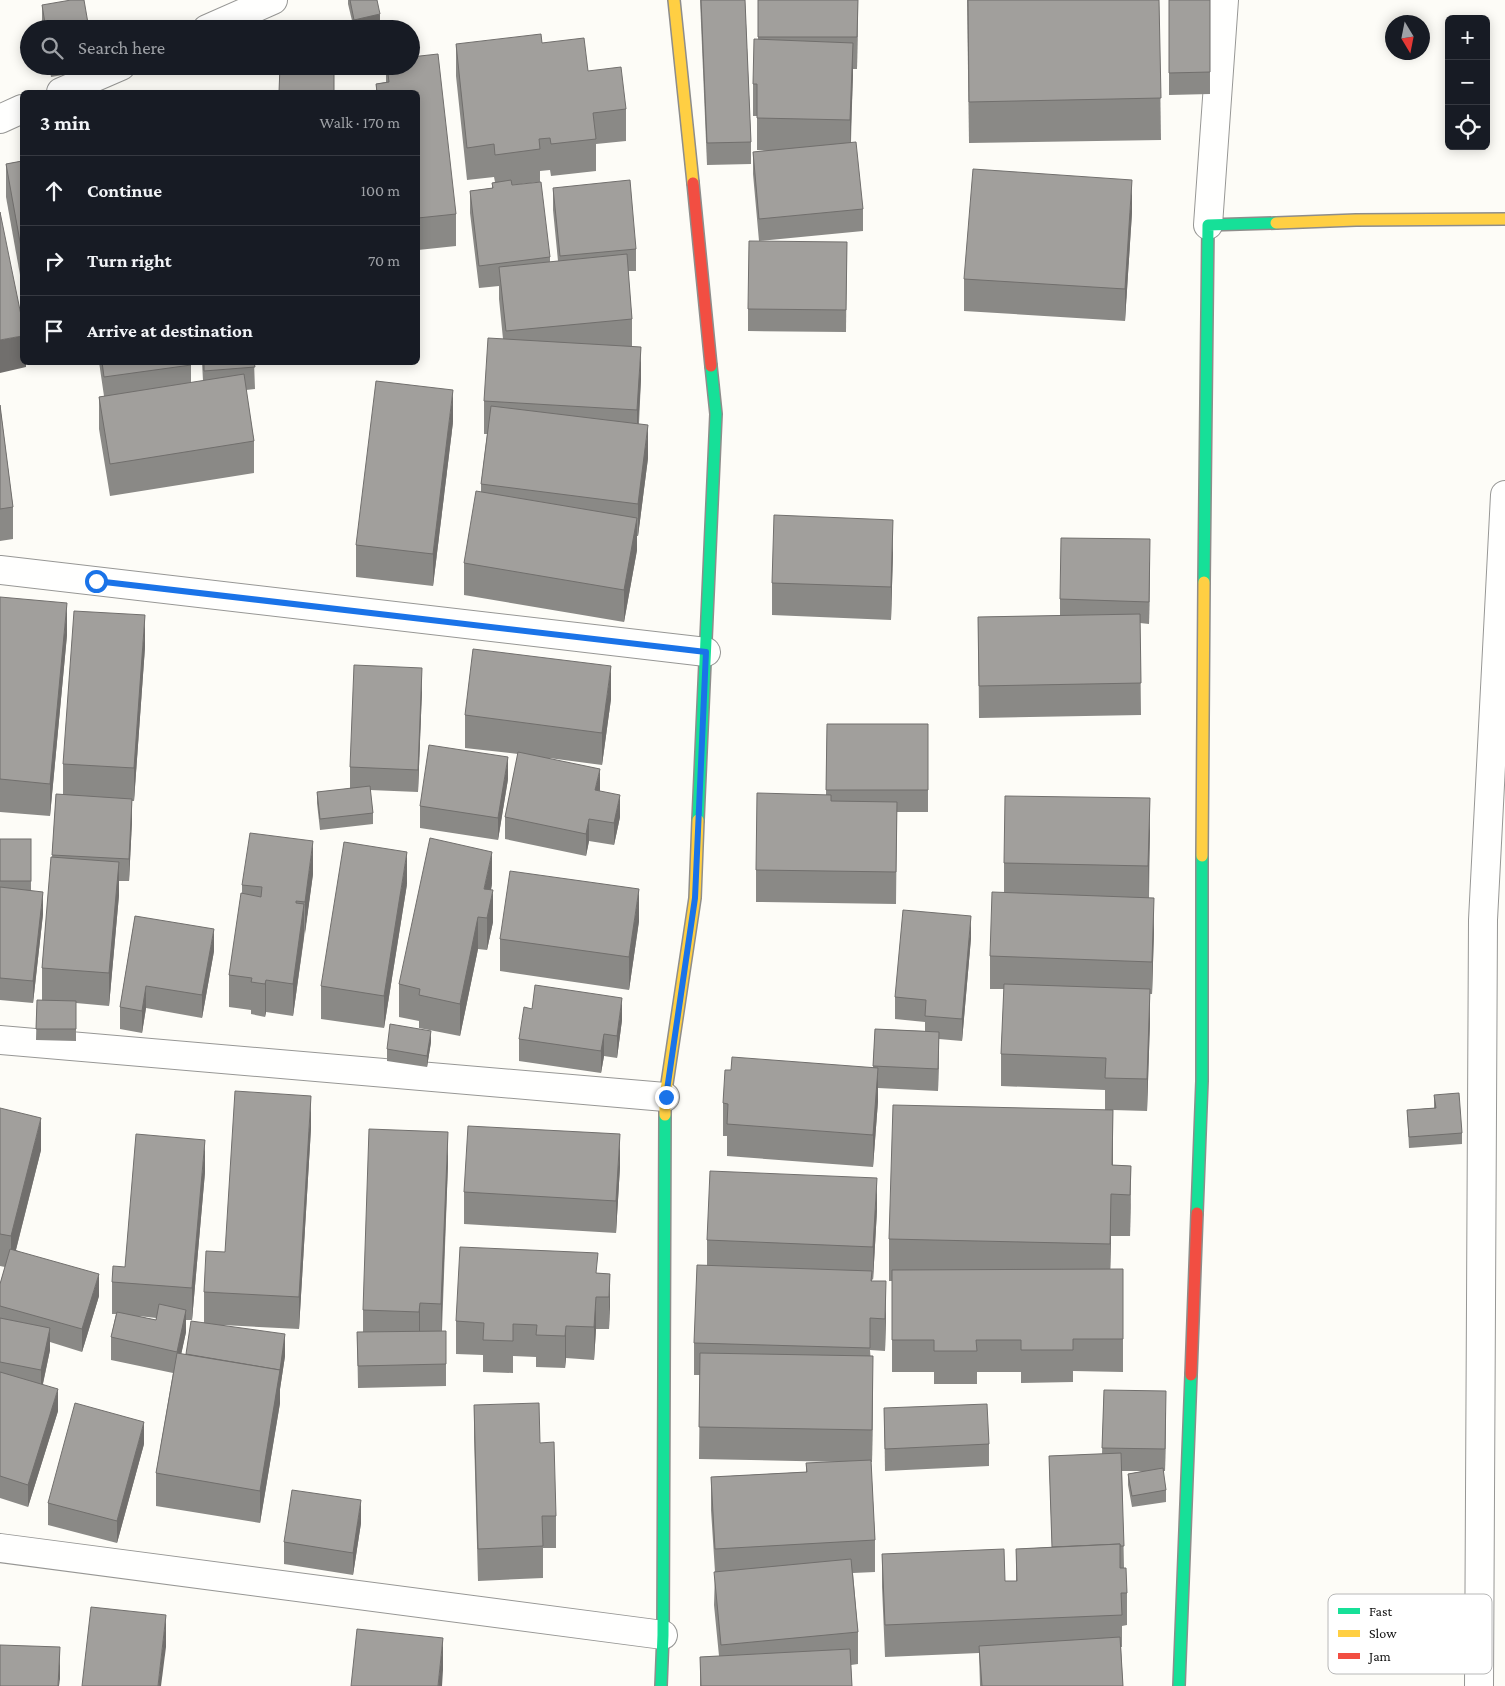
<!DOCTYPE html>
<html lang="en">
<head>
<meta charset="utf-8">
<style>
	:root { --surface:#171b24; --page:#20242c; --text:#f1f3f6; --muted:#9ea1a6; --line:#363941 }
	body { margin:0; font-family:"Crimson Pro",serif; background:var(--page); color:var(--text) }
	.controls { position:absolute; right:15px; top:15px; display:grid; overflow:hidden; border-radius:8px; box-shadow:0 2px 12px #0003 }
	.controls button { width:45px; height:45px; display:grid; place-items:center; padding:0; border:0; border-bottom:1px solid var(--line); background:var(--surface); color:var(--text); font:25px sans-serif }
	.compass { position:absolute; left:1385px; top:15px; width:45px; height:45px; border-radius:50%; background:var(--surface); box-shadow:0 2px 12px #0003; rotate:170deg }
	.stop { position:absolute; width:15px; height:15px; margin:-11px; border:4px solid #1a73e8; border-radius:50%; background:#fff }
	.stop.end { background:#1a73e8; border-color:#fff; box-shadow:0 1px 5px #0008 }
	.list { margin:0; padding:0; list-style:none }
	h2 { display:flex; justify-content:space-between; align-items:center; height:65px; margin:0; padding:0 20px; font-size:21px }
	h2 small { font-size:16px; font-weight:400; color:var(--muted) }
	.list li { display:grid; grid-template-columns:32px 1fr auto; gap:15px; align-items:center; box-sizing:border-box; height:70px; padding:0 20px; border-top:1px solid var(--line) }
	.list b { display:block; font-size:19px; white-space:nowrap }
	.list em { font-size:16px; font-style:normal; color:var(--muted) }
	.icon { flex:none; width:28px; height:28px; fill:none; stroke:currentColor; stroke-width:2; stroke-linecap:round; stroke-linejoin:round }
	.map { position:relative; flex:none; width:1505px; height:1686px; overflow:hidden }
	.search { position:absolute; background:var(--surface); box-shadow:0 2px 12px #0003; left:20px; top:20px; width:400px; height:55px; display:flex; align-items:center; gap:12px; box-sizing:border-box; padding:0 18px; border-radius:28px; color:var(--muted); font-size:19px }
	.panel { position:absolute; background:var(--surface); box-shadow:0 2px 12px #0003; left:20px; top:90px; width:400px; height:275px; border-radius:8px }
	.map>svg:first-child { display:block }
</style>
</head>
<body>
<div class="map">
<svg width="1505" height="1686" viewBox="0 0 1505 1686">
	<rect width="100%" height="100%" fill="#fdfcf7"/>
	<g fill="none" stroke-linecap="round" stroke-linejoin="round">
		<defs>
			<g id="street">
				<polyline points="207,29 273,0"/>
				<polyline points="61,92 121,66"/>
				<polyline points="0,119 22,109"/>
				<polyline points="1208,225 1224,0"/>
				<polyline points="0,570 706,652"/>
				<polyline points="0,1040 665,1097"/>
				<polyline points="0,1548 663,1635"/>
				<polyline points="1479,1686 1483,920 1505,495"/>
			</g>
			<g id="fast">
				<polyline points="1204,582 1208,225 1276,223"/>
				<polyline points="698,820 716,414 711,366"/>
				<polyline points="1197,1213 1202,1081 1202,856"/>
				<polyline points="661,1686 663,1635 665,1115"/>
				<polyline points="1179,1686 1191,1375"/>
			</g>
			<g id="slow">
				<polyline points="674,0 693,183"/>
				<polyline points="1276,223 1356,220 1505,219"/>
				<polyline points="1202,856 1204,582"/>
				<polyline points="665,1115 665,1097 695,898 698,820"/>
			</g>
			<g id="jam">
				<polyline points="693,183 711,366"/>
				<polyline points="1191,1375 1197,1213"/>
			</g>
		</defs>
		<use href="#street" stroke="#979795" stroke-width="30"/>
		<use href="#fast" stroke="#8e8d8b" stroke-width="14"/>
		<use href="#slow" stroke="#8e8d8b" stroke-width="14"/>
		<use href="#jam" stroke="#8e8d8b" stroke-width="14"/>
		<use href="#street" stroke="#fffffe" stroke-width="28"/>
		<use href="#fast" stroke="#16e098" stroke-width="11"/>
		<use href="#slow" stroke="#ffcf43" stroke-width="11"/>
		<use href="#jam" stroke="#f24e42" stroke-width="11"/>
	</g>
	<g fill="#8a8986" fill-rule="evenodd">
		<polygon points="348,0 377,0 380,26 366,29 354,29 348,4"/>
		<polygon points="700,0 745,0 751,142 751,164 707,165"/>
		<polygon points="758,0 858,0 857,69 853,69 851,142 863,209 863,231 759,241 753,174 753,152 769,151 757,150 757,116 753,116 753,84 758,40"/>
		<polygon points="967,0 1159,0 1161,140 969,143"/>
		<polygon points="1169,0 1210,0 1210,94 1169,95"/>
		<polygon points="42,5 89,29 42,29"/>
		<polygon points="542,43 588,71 626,109 626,141 596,144 596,171 551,176 550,170 540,171 540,182 512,185 550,257 550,262 558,261 553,210 553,188 636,249 636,271 628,271 632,319 632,346 641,379 639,424 648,458 638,536 637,536 637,550 624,622 464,595 464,563 481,492 481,484 487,434 484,434 484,401 503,339 499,299 499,286 479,288 470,213 470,191 492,188 492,183 495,182 494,177 467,180 456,76 456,44"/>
		<polygon points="49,66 92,66 92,70 51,77"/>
		<polygon points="386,66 411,66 456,214 456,246 418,250 418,92 376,92 376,84 386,82"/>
		<polygon points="22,161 22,286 6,197 6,164"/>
		<polygon points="1132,212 1125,321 964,311 964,279"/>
		<polygon points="847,242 846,332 748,331 748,309"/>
		<polygon points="99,362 191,362 191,383 203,381 202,362 254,362 255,389 246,390 254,441 254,473 110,496 99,429 99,397 104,396"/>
		<polygon points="0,405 13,507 13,539 0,541"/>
		<polygon points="453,422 433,586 356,577 356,545"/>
		<polygon points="893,552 891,620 772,615 772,583"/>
		<polygon points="1150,562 1149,624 1140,623 1141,715 979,718 978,617 1060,616 1060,599"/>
		<polygon points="0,597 67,635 50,816 0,812"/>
		<polygon points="145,647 134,801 132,801 132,821 129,881 119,881 119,895 109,1006 76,1003 76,1041 36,1040 37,1000 42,1000 42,968 52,857 56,794 63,795 63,764"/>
		<polygon points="422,690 418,792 370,790 373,813 373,824 320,830 317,803 317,792 350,789 350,767"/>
		<polygon points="611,699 602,765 549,758 600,791 620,817 614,845 589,841 586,856 505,839 505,817 518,754 465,748 465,715"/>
		<polygon points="827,724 928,724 928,812 897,812 896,904 756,902 756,870 826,795"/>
		<polygon points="508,779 498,840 420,828 420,806"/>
		<polygon points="1150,830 1149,898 1154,930 1152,994 1150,994 1150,1021 1147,1111 1113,1110 1113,1165 1131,1166 1130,1236 1111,1236 1110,1269 1123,1269 1123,1372 1073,1371 1073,1382 1021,1383 1021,1372 977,1372 977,1384 934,1384 934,1372 892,1372 892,1281 889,1281 889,1239 1105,1110 1105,1090 1001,1086 1001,1054 1004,989 990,989 990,956 1004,893 1004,863"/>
		<polygon points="0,839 31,839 31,890 43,914 33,1003 0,1000"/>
		<polygon points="313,874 293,1016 266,1012 265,1017 251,1014 251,1010 229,1007 229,975 242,893 242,885"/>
		<polygon points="407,884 384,1028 321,1019 321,986"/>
		<polygon points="492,884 491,890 493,922 487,950 478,949 460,1036 419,1028 419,1021 399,1017 399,984"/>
		<polygon points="135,916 214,951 202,1018 146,1008 142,1033 120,1029 120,1007"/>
		<polygon points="639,921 629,990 500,971 500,939"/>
		<polygon points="971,938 962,1041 939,1039 938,1091 878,1088 878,1101 873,1167 727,1156 727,1136 723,1136 723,1103 873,1068 875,1029 925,1031 925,1022 895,1019 895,997"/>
		<polygon points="622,1020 617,1058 604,1056 601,1073 519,1061 519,1039"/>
		<polygon points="431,1042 427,1067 387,1061 387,1049"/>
		<polygon points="1434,1095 1462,1133 1462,1144 1409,1148 1407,1110 1434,1108"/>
		<polygon points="0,1108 41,1150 16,1250 99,1296 82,1352 50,1342 50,1350 43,1384 58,1411 28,1507 0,1498 0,1284 5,1267 0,1266"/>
		<path d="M311,1128L299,1329L223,1325L285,1356L280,1389V1403L260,1523L156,1506V1473L173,1373L111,1360V1337L116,1314H112V1282L205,1172L192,1320H186V1332L181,1354H186L204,1322V1292ZM137,1316L148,1317L156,1318V1320Z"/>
		<polygon points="448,1164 442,1331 446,1364 446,1386 358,1388 357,1332 363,1332 363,1310"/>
		<polygon points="620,1167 616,1233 464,1224 464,1192"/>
		<polygon points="877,1210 873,1280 872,1279 872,1281 886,1314 885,1351 870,1350 873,1388 872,1462 871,1462 875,1540 875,1572 853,1573 858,1632 858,1664 851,1665 852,1686 700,1686 700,1657 719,1656 714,1605 715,1572 711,1510 711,1477 806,1472 806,1463 842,1462 699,1459 700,1375 694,1375 694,1343 707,1266 707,1240"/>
		<polygon points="598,1273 610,1274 609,1329 596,1329 594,1360 566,1358 565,1368 536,1367 536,1357 513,1356 513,1373 483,1372 483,1355 456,1354 456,1321"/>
		<polygon points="1104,1390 1166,1413 1165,1471 1163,1471 1166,1490 1166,1502 1132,1507 1128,1485 1128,1474 1143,1471 1122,1471 1124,1568 1127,1593 1127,1625 1122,1626 1122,1647 1121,1647 1123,1686 980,1686 979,1653 885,1657 882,1587 882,1554 1005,1581 1016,1581 1016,1549 1052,1547 1049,1456 1102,1454"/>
		<polygon points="474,1405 540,1443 556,1516 556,1548 543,1548 543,1578 478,1581 474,1437"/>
		<polygon points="884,1408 989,1444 989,1466 885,1471"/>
		<polygon points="144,1444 117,1543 48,1525 48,1503"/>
		<polygon points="361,1523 353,1575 284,1564 284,1542"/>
	</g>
	<g fill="#716f6d">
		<polygon points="858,0 857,69 857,37"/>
		<polygon points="380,14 380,26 366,29 354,29 354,20"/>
		<polygon points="853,43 853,75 850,152 850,120"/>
		<polygon points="1132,180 1132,212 1125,321 1125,289"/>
		<polygon points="22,336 22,362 26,362 26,367 0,373 0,340"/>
		<polygon points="641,347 641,379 637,442 637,410"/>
		<polygon points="453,390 453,422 433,586 433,554"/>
		<polygon points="648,425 648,458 638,536 638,504"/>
		<polygon points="637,518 637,550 624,622 624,590"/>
		<polygon points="893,520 893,552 891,620 891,587"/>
		<polygon points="1150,539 1150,562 1149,624 1149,602"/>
		<polygon points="67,603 67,635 50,816 50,784"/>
		<polygon points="145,615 145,647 134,801 134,768"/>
		<polygon points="611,666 611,699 602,765 602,733"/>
		<polygon points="422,668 422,690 418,792 418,770"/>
		<polygon points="508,757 508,779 498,840 498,818"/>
		<polygon points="600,769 600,791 595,790"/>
		<polygon points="620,795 620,817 614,845 614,823"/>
		<polygon points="1150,798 1150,830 1148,898 1148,866"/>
		<polygon points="132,799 132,821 129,881 129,859"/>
		<polygon points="589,819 589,841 586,856 586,834"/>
		<polygon points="313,841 313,874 305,934 305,902"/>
		<polygon points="407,852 407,884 384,1028 384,996"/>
		<polygon points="492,852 492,884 485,918 484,889"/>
		<polygon points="119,862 119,895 109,1006 109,973"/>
		<polygon points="639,889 639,921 629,990 629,957"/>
		<polygon points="493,890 493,922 487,950 487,918"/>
		<polygon points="43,892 43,914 33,1003 33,981"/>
		<polygon points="1154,898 1154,930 1152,994 1152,962"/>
		<polygon points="304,904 304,936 293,1016 293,984"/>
		<polygon points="971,916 971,938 962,1041 962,1019"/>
		<polygon points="478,917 478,949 460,1036 460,1004"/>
		<polygon points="214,929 214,951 202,1018 202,995"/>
		<polygon points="266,980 266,1012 265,1017 265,984"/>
		<polygon points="146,986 146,1008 142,1033 142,1011"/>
		<polygon points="1150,989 1150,1021 1147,1111 1147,1079"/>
		<polygon points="622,998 622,1020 617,1058 617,1036"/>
		<polygon points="431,1031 431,1042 427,1067 427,1056"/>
		<polygon points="939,1032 939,1054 938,1091 938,1069"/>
		<polygon points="604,1034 604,1056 601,1073 601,1051"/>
		<polygon points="878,1068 878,1101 873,1167 873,1135"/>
		<polygon points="311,1096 311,1128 299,1329 299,1297"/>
		<polygon points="1113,1110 1113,1151 1112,1194 1112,1165"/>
		<polygon points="41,1118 41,1150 11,1269 11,1236"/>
		<polygon points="448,1132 448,1164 441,1336 441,1304"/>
		<polygon points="620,1134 620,1167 616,1233 616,1201"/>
		<polygon points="205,1140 205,1172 192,1320 192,1288"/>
		<polygon points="1131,1166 1131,1207 1130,1236"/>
		<polygon points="877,1178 877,1210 873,1280 873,1247"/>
		<polygon points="1111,1194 1111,1236 1110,1286 1110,1244"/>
		<polygon points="99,1274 99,1296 82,1352 82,1329"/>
		<polygon points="610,1274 610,1307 609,1329 609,1297"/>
		<polygon points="886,1281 886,1314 885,1351 885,1319"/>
		<polygon points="596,1297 596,1329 594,1360 594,1327"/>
		<polygon points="420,1303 420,1335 419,1344 419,1312"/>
		<polygon points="186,1310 186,1332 177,1374 177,1352"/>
		<polygon points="566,1326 566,1358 565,1368 565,1336"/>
		<polygon points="50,1328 50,1350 41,1392 41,1370"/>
		<polygon points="285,1334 285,1356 280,1389 280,1403 260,1523 260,1491"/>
		<polygon points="873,1356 873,1388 872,1462 872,1430"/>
		<polygon points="58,1389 58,1411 28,1507 28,1485"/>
		<polygon points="1166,1391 1166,1413 1165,1471 1165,1449"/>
		<polygon points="144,1422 144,1444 117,1543 117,1521"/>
		<polygon points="361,1500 361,1523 353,1575 353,1553"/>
		<polygon points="166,1615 166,1647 161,1686 158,1686"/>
		<polygon points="443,1638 443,1670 442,1686 438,1686"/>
		<polygon points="60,1647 60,1679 59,1686 58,1686"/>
	</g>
	<g fill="#a19f9c" stroke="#716f6d">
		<polygon points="71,0 84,0 89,29 46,29 42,5"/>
		<polygon points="350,0 377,0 380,14 354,20"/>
		<polygon points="701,0 745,0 751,142 707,143"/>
		<polygon points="758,0 858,0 857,37 758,37"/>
		<polygon points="968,0 1159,0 1161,98 969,102"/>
		<polygon points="1169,0 1210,0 1210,72 1169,73"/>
		<polygon points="541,34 542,43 584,38 588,71 621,67 626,109 593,113 596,139 551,144 550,138 539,139 540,149 495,155 494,144 467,148 456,44"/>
		<polygon points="754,39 853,43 850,120 757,118 757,84 753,84"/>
		<polygon points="438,54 456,214 418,218 418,92 377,92 376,84 389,82 387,66 411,66 411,57"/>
		<polygon points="280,66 334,66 334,92 279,92"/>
		<polygon points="856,142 863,209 759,219 753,152"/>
		<polygon points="22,161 22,253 6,164"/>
		<polygon points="973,169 1132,180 1125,289 964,279"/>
		<polygon points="511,180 512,185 541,182 550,257 479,266 470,191 493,188 492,183"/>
		<polygon points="630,180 636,249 560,256 553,188"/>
		<polygon points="0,212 22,320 22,336 0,340"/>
		<polygon points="749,241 847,242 846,310 748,309"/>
		<polygon points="627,254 632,319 506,331 499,267"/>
		<polygon points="488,338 641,347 637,410 484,401"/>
		<polygon points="102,362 191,362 191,365 104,377"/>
		<polygon points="204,362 254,362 255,367 204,371"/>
		<polygon points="244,374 254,441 110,464 99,397"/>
		<polygon points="376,381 453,390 433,554 356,545"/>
		<polygon points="0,405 13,507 0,509"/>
		<polygon points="491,406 648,425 638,504 481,484"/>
		<polygon points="476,491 637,518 624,590 464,563"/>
		<polygon points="774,515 893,520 891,587 772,583"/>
		<polygon points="1061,538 1150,539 1149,602 1060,599"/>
		<polygon points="0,597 67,603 50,784 0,779"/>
		<polygon points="74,611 145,615 134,768 63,764"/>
		<polygon points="1140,614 1141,683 979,686 978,617"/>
		<polygon points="473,649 611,666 602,733 465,715"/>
		<polygon points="354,665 422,668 418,770 350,767"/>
		<polygon points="827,724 928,724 928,790 826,790"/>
		<polygon points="429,745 508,757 498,818 420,806"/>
		<polygon points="518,752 600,769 595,790 620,795 614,823 589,819 586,834 505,817"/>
		<polygon points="370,786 373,813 320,819 317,792"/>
		<polygon points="757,793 831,795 831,801 897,802 896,872 756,870"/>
		<polygon points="56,794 132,799 129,859 52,855"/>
		<polygon points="1005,796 1150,798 1148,866 1004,863"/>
		<polygon points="250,833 313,841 305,902 296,901 296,903 304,904 293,984 266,980 265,984 251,982 252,978 229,975 241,893 261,897 262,887 242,885"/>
		<polygon points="430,838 492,852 484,889 493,890 487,918 478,917 460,1004 419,995 420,989 399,984"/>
		<rect x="0" y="839" width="31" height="42"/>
		<polygon points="344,842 407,852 384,996 321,986"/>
		<polygon points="51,857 119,862 109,973 42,968"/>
		<polygon points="510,871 639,889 629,957 500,939"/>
		<polygon points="0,887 43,892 33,981 0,978"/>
		<polygon points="992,892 1154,898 1152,962 990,956"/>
		<polygon points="903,910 971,916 962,1019 925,1016 926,1000 895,997"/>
		<polygon points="135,916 214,929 202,995 146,986 142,1011 120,1007"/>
		<polygon points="1004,984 1150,989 1147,1079 1105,1078 1106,1058 1001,1054"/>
		<polygon points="535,985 622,998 617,1036 604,1034 601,1051 519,1039 524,1007 532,1009"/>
		<polygon points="37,1000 76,1001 76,1029 36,1029"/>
		<polygon points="390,1024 431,1031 427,1056 387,1049"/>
		<polygon points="875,1029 939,1032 938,1069 873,1066"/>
		<polygon points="732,1057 878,1068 873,1135 727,1124 728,1104 723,1103 725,1070 731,1070"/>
		<polygon points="235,1091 311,1096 299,1297 204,1292 206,1251 225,1252"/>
		<polygon points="1459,1093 1462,1133 1409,1137 1407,1110 1436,1108 1434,1095"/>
		<polygon points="893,1105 1113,1110 1112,1165 1131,1166 1130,1195 1111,1194 1110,1244 889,1239"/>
		<polygon points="0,1108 41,1118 11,1236 0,1234"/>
		<polygon points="468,1126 620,1134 616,1201 464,1192"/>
		<polygon points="369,1129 448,1132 441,1304 420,1303 419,1312 363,1310"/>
		<polygon points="136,1134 205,1140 192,1288 112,1282 113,1266 125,1267"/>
		<polygon points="710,1171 877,1178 873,1247 707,1240"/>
		<polygon points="460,1247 598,1253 596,1273 610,1274 609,1297 596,1297 594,1327 566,1326 565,1336 536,1335 537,1325 513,1324 513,1341 483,1340 484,1323 456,1321"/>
		<polygon points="10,1249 99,1274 82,1329 0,1306 0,1284"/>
		<polygon points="697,1265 872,1271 871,1281 886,1281 885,1319 870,1318 870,1348 694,1343"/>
		<polygon points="1123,1269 1123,1339 1073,1339 1073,1350 1021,1350 1021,1340 976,1340 977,1351 934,1351 934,1340 892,1340 892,1270"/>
		<polygon points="159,1304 186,1310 177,1352 111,1337 117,1312 156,1320"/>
		<polygon points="0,1318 50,1328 41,1370 0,1362"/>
		<polygon points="191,1321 285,1334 280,1370 186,1354"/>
		<polygon points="446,1331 446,1364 358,1366 357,1332"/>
		<polygon points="177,1353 280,1370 260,1491 156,1473"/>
		<polygon points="700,1353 873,1356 872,1430 699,1427"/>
		<polygon points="0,1372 58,1389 28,1485 0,1476"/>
		<polygon points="1104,1390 1166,1391 1165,1449 1102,1448"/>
		<polygon points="75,1403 144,1422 117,1521 48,1503"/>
		<polygon points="539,1403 540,1443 554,1442 556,1516 542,1516 543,1546 478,1549 474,1405"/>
		<polygon points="987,1404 989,1444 885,1449 884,1408"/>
		<polygon points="1121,1453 1124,1546 1120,1546 1120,1544 1052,1547 1049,1456"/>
		<polygon points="871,1460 875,1540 715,1549 711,1477 807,1472 806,1463"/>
		<polygon points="1163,1468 1166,1490 1132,1496 1128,1474"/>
		<polygon points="292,1490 361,1500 353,1553 284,1542"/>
		<polygon points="1120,1544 1120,1568 1126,1568 1127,1593 1121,1593 1122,1615 885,1625 882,1554 1004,1549 1005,1581 1017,1581 1016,1549"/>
		<polygon points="851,1559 858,1632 721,1645 714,1572"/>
		<polygon points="91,1607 166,1615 158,1686 82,1686"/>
		<polygon points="357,1629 443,1638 438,1686 351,1686"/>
		<polygon points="1120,1637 1123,1686 982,1686 979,1646"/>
		<polygon points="0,1645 60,1647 58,1686 0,1686"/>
		<polygon points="850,1649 852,1686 701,1686 700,1657"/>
	</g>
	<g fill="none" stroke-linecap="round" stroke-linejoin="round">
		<polyline stroke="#1a73e8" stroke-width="6" points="96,581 706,652 695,898 666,1097"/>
	</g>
	<rect x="1328" y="1594" width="164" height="80" rx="8" fill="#fff" stroke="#b8b8b8" stroke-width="1"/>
	<rect x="1338" y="1608" width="22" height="6" fill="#16e098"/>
	<rect x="1338" y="1630" width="22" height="7" fill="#ffcf43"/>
	<rect x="1338" y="1653" width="22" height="6" fill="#f24e42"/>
	<g font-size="14" fill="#111">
		<text x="1369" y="1616">Fast</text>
		<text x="1369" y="1638">Slow</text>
		<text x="1369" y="1661">Jam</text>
	</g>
</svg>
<div class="controls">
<button>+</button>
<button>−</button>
<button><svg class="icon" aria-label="locate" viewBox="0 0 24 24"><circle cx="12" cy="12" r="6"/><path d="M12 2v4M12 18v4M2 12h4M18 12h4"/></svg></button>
</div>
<svg class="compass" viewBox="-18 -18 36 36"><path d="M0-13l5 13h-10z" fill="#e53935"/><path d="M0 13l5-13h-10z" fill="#9ea1a6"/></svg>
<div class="stop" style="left:96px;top:581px"></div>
<div class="stop end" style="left:666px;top:1097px"></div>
<div class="search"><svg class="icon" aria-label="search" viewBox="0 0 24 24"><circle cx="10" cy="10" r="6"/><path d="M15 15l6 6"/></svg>Search here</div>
<section class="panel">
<h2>3 min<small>Walk · 170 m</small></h2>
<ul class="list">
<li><svg class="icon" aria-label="ahead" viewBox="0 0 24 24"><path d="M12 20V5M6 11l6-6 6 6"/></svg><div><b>Continue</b></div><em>100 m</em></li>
<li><svg class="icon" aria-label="right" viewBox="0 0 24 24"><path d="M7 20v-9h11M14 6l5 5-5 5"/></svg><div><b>Turn right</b></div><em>70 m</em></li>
<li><svg class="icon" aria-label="arrive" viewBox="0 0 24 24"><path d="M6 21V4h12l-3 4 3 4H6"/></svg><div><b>Arrive at destination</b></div></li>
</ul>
</section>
</div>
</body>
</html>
